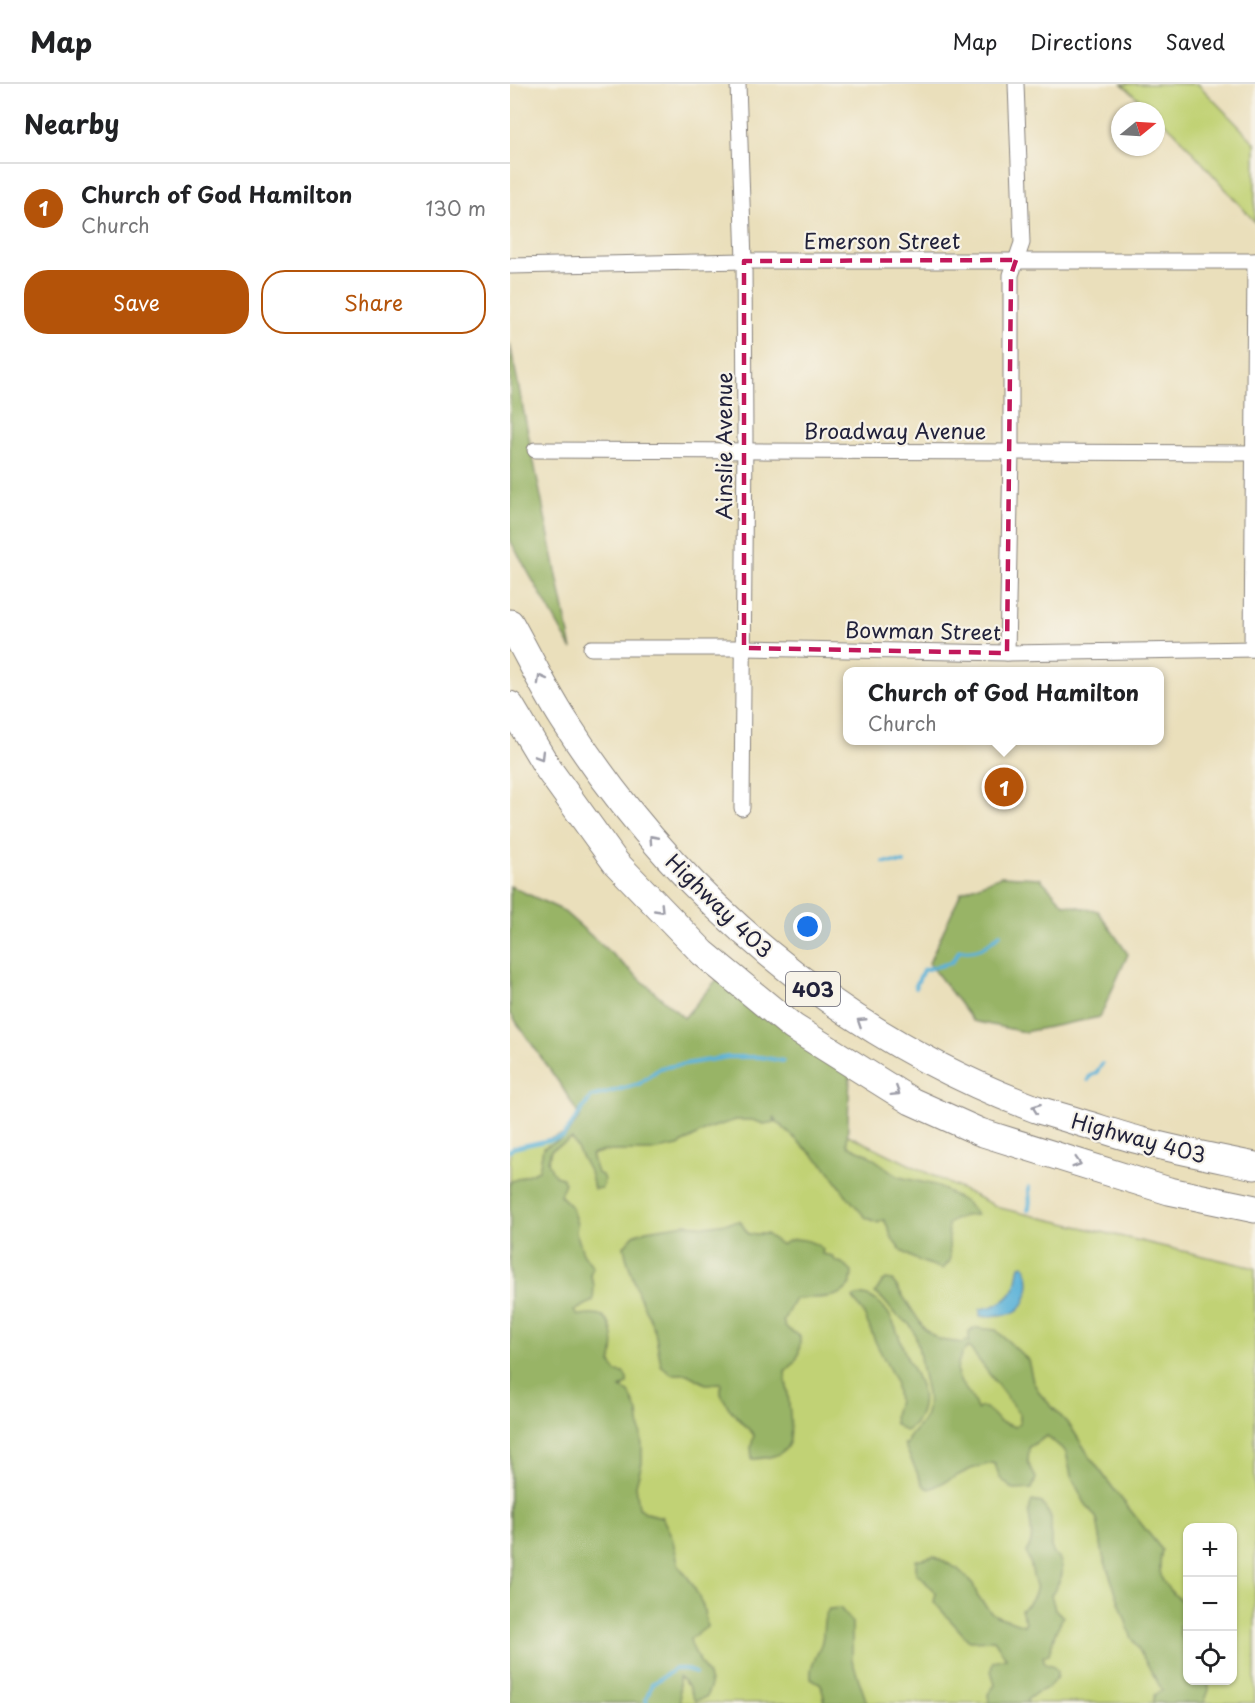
<!DOCTYPE html>
<html lang="en">
<head>
<meta charset="utf-8">
<style>
	:root { --surface:#fff; --page:#f2f2f2; --text:#202124; --muted:#757577; --line:#e0e0e0; --accent:#b45309 }
	body { margin:0; font-family:"Playpen Sans",sans-serif; background:var(--page); color:var(--text) }
	.controls { position:absolute; right:18px; bottom:18px; display:grid; overflow:hidden; border-radius:12px; box-shadow:0 2px 4px #0004 }
	.controls button { width:54px; height:54px; display:grid; place-items:center; padding:0; border:0; border-bottom:2px solid var(--line); background:var(--surface); color:var(--text); font:30px sans-serif }
	.compass { position:absolute; left:601px; top:18px; width:54px; height:54px; border-radius:50%; background:var(--surface); box-shadow:0 2px 4px #0004; rotate:72deg }
	.you { position:absolute; left:298px; top:843px; width:21px; height:21px; margin:-15px; border:4px solid #fff; border-radius:50%; background:#1a73e8; box-shadow:0 0 0 9px #1a73e833 }
	.badge { display:grid; place-items:center; width:39px; height:39px; border-radius:50%; background:var(--accent); color:#fff; font-size:20px; font-weight:700 }
	.pin { position:absolute; translate:-50% -50%; border:3px solid #fff; box-shadow:0 2px 6px #0006 }
	.popup { position:absolute; left:333px; top:583px; width:321px; height:78px; box-sizing:border-box; display:grid; place-content:center; border-radius:12px; background:var(--surface); filter:drop-shadow(0 2px 4px #0005); font-size:20px; white-space:nowrap; color:var(--muted) }
	.popup b { font-size:22px; color:var(--text) }
	.popup::after { content:''; position:absolute; left:50%; top:100%; margin-left:-12px; border:12px solid transparent; border-top-color:var(--surface) }
	.list { margin:0; padding:0; list-style:none }
	h2 { display:flex; justify-content:space-between; align-items:center; height:78px; margin:0; padding:0 24px; font-size:26px }
	h2 small { font-size:20px; font-weight:400; color:var(--muted) }
	.list li { display:grid; grid-template-columns:39px 1fr auto; gap:18px; align-items:center; box-sizing:border-box; height:90px; padding:0 24px; border-top:2px solid var(--line) }
	.list b { display:block; font-size:22px; white-space:nowrap }
	.list p { margin:0; font-size:20px; white-space:nowrap; color:var(--muted) }
	.list em { font-size:20px; font-style:normal; color:var(--muted) }
	.actions { display:flex; gap:12px; padding:18px 24px }
	.actions a { flex:1; padding:14px 0; border:2px solid var(--accent); border-radius:24px; text-align:center; font-size:21px; color:var(--accent) }
	.actions .main { background:var(--accent); color:#fff }
	.icon { flex:none; width:33px; height:33px; fill:none; stroke:currentColor; stroke-width:2; stroke-linecap:round; stroke-linejoin:round }
	.map { position:relative; flex:none; width:745px; height:1619px; overflow:hidden }
	header { display:flex; align-items:center; gap:36px; box-sizing:border-box; height:84px; padding:0 30px; background:var(--surface); border-bottom:2px solid var(--line) }
	header strong { font-size:28px }
	nav { display:flex; gap:33px; margin-inline-start:auto; font-size:21px }
	main { display:flex }
	aside { flex:1; background:var(--surface) }
	.map>svg:first-child { display:block }
</style>
</head>
<body>
<header>
<strong>Map</strong>
<nav><a>Map</a><a>Directions</a><a>Saved</a></nav>
</header>
<main>
<aside>
<h2>Nearby<small></small></h2>
<ul class="list">
<li><span class="badge">1</span><div><b>Church of God Hamilton</b><p>Church</p></div><em>130 m</em></li>
</ul>
<div class="actions"><a class="main">Save</a><a>Share</a></div>
</aside>
<div class="map">
<svg width="745" height="1619" viewBox="0 0 745 1619">
	<rect width="100%" height="100%" fill="#f7f3e8"/>
	<filter id="ink" filterUnits="userSpaceOnUse"><feTurbulence type="fractalNoise" baseFrequency=".0167" numOctaves="2"/><feDisplacementMap in="SourceGraphic" scale="12" xChannelSelector="R" yChannelSelector="G"/><feConvolveMatrix kernelMatrix="1 2 1 2 8 2 1 2 1" color-interpolation-filters="sRGB"/></filter>
	<filter id="wash" filterUnits="userSpaceOnUse"><feTurbulence type="fractalNoise" baseFrequency=".008" numOctaves="4" result="noise"/><feDisplacementMap in="SourceGraphic" scale="24" xChannelSelector="R" yChannelSelector="G"/><feGaussianBlur stdDeviation="1.35" result="paint"/><feColorMatrix in="noise" values="0 0 0 0 0 0 0 0 0 0 0 0 0 0 0 0 0 1.4 0 .05"/><feComposite in="paint" operator="in"/></filter>
	<g filter="url(#wash)">
		<rect width="100%" height="100%" fill="#eadfbb"/>
		<g fill="#c1d275" stroke="#727a58" stroke-width="1.5" fill-rule="evenodd">
			<polygon points="612,0 688,0 745,59 745,138 664,47 646,31 646,27 642,27"/>
			<path d="M230,999L490,1124L745,1184V1619H0V1066ZM678,1444H722V1596H678Z"/>
		</g>
		<g fill="#98b466" stroke="#5d6b50" stroke-width="1.5" fill-rule="evenodd">
			<polygon points="0,260 62,566 0,456"/>
			<polygon points="491,792 530,794 554,820 588,827 618,870 590,933 514,948 463,937 419,879 451,808"/>
			<path d="M0,802L52,826L174,934L208,894L340,991L337,1061L357,1070L389,1093L425,1101L457,1119L467,1131C455,1131 447,1133 438,1140L440,1177L433,1185C414,1178 398,1176 385,1159C380,1152 379,1143 374,1136L368,1139L355,1133L336,1111L317,1084L267,1038L264,1033L265,1038L254,1040L242,1036H226L197,1045L168,1062L141,1067H94L81,1071L87,1089L92,1091L94,1096L92,1104L84,1105L81,1091L62,1055L41,1066L38,1078L45,1092L52,1094L55,1099L50,1111L61,1122L67,1140L66,1148L73,1169L83,1183L80,1190L84,1201L83,1217L64,1227L67,1231C75,1231 85,1228 92,1232C106,1241 105,1266 101,1279L106,1288L114,1289L117,1295V1300L110,1304L119,1308L128,1329L132,1362V1379L126,1401L129,1424L136,1429L152,1433L162,1453L169,1482L182,1499L193,1522L197,1543L180,1555C182,1572 202,1588 200,1604C199,1607 197,1610 196,1613L185,1617L178,1602L169,1593L170,1619H0V1098L29,1086L33,1064L55,1053L70,1033L52,1003L0,929Z"/>
			<path d="M230,1137L238,1150H256L272,1161C284,1150 303,1157 313,1165L312,1170L323,1172L325,1177L332,1179L342,1188C342,1220 307,1212 285,1215L273,1237L276,1244L290,1252C290,1270 289,1276 275,1288C277,1304 284,1345 279,1359C274,1373 255,1374 242,1375L241,1363L244,1351L219,1324L211,1310V1299L196,1300L177,1290H161L151,1281L145,1247L129,1212L116,1173L114,1162L124,1151L136,1146L176,1140L196,1142Z"/>
			<path d="M376,1195L381,1196L385,1200L415,1246L430,1256L453,1259L456,1256L459,1258V1247L466,1244L486,1246L518,1276L523,1298L531,1311L561,1343L580,1373L606,1408L652,1466C645,1496 655,1503 677,1521V1535L669,1542L670,1550L677,1565L678,1596L698,1597L699,1606L694,1619H643L644,1611L652,1606L621,1552L593,1472L587,1435L575,1419L561,1392L556,1368L537,1352L519,1363L518,1378L526,1394L522,1405L504,1406L490,1394L485,1380L482,1379L461,1385L420,1405L415,1403L412,1399L394,1360H397C398,1348 413,1343 416,1330C421,1312 413,1297 411,1279C409,1267 408,1255 402,1244C397,1236 390,1235 384,1229C378,1222 374,1214 365,1209L372,1198ZM459,1263L510,1331V1339L505,1343L490,1338L476,1324L471,1323L467,1326C463,1304 439,1300 450,1274C452,1268 454,1266 459,1263Z"/>
			<path d="M354,1211C380,1217 387,1248 395,1269C404,1291 421,1309 408,1334C405,1340 401,1345 395,1347L385,1340L384,1331L388,1317L385,1296L366,1259L353,1228L343,1214L346,1212Z"/>
			<path d="M522,1417L532,1419L541,1433V1463L545,1472L549,1474C557,1489 549,1498 541,1511L545,1525L553,1533L545,1549L539,1570L533,1572L535,1580L541,1581L547,1586V1593L538,1604L526,1609L517,1616L518,1619H479L478,1610L485,1601L481,1586L483,1577L496,1574L484,1556L459,1557L424,1518L426,1509C419,1503 414,1494 406,1490V1476L424,1472L448,1485L463,1500L468,1513L481,1528L487,1532L514,1541L516,1538L511,1526C517,1522 528,1510 526,1501C525,1498 523,1495 523,1492C522,1483 520,1477 516,1468C518,1465 520,1462 521,1458C524,1444 515,1430 522,1417Z"/>
			<path d="M330,1524L342,1538V1576L357,1619H315L311,1600L301,1594C299,1579 309,1571 312,1557C315,1544 311,1538 319,1525Z"/>
		</g>
		<path fill="#5bb2d8" stroke="#3e6a8a" stroke-width="1.5" d="M514,1181C522,1193 520,1216 508,1226C502,1230 496,1231 489,1231C482,1232 477,1234 470,1232V1225C486,1223 500,1216 506,1201C508,1195 508,1188 510,1182Z"/>
		<g fill="none" stroke-linecap="round" stroke-linejoin="round">
			<g stroke="#5bb2d8" stroke-width="4">
				<polyline points="374,778 394,779"/>
				<path d="M405,904L413,886L441,879L450,866C469,869 476,862 490,850"/>
				<polyline points="578,996 580,992 586,989 592,980"/>
				<polyline points="0,1067 3,1064 53,1053 81,1013 129,1000 150,984 218,973 250,973 273,977"/>
				<path d="M518,1126C522,1118 518,1112 519,1103"/>
				<polyline points="137,1619 136,1615 142,1600 165,1585 175,1585 185,1589"/>
			</g>
		</g>
	</g>
	<g filter="url(#ink)">
		<g fill="none" stroke-linecap="round" stroke-linejoin="round">
			<defs>
				<g id="minor">
					<polyline points="228,0 234,177 235,353 232,724"/>
					<polyline points="0,182 234,177 745,177"/>
					<polyline points="25,366 745,369"/>
					<polyline points="81,564 234,564 497,569 745,565"/>
					<polyline points="742,565 745,177"/>
					<polyline points="497,569 501,368 501,191 512,159 506,0"/>
				</g>
				<g id="motorway">
					<path d="M0,539C18,571 34,605 54,636C166,812 330,952 526,1025C541,1030 557,1034 572,1039C592,1045 612,1052 632,1057C669,1067 707,1074 745,1082"/>
					<polyline points="0,621 39,686 106,779 193,869 283,943 401,1017 470,1048 659,1107 745,1125"/>
				</g>
			</defs>
			<use href="#minor" stroke="#86807b" stroke-width="17"/>
			<use href="#motorway" stroke="#86807b" stroke-width="29"/>
			<use href="#minor" stroke="#fff" stroke-width="15"/>
			<use href="#motorway" stroke="#fff" stroke-width="27"/>
		</g>
		<defs><path id="oneway-chevron" d="M-2-3.5L2.5 0L-2 3.5" fill="none" stroke-width="1.6" stroke-linecap="round" stroke-linejoin="round" transform="scale(1.5)"/></defs>
		<g stroke="#9c9ca7">
			<use href="#oneway-chevron" transform="translate(31 595) rotate(-119)"/>
			<use href="#oneway-chevron" transform="translate(30 672) rotate(59)"/>
			<use href="#oneway-chevron" transform="translate(143 755) rotate(-132)"/>
			<use href="#oneway-chevron" transform="translate(150 825) rotate(46)"/>
			<use href="#oneway-chevron" transform="translate(351 938) rotate(-147)"/>
			<use href="#oneway-chevron" transform="translate(386 1008) rotate(32)"/>
			<use href="#oneway-chevron" transform="translate(526 1024) rotate(-160)"/>
			<use href="#oneway-chevron" transform="translate(567 1079) rotate(17)"/>
		</g>
	</g>
	<path fill="none" stroke="#c2185b" stroke-width="4.5" stroke-dasharray="12 8" stroke-linejoin="round" d="M506,176L501,191L497,569L234,564V177Z"/>
	<g text-anchor="middle" dominant-baseline="central" stroke-width="4.5" stroke-linejoin="round" paint-order="stroke">
		<rect fill="#f7f3e8" stroke="#62616f" stroke-width="1.5" x="276" y="888" width="54" height="34" rx="4.5"/>
		<g font-size="20" font-weight="bold" fill="#22223b">
			<text x="303" y="905">403</text>
		</g>
		<g font-size="21" fill="#22223b" stroke="#f7f3e8">
			<text x="372" y="156">Emerson Street</text>
			<text x="385" y="346">Broadway Avenue</text>
			<text transform="translate(213 362) rotate(-90)">Ainslie Avenue</text>
			<text transform="translate(413 546) rotate(1)">Bowman Street</text>
			<text transform="translate(210 821) rotate(44)">Highway 403</text>
			<text transform="translate(629 1053) rotate(15)">Highway 403</text>
		</g>
	</g>
</svg>
<div class="controls">
<button>+</button>
<button>−</button>
<button><svg class="icon" aria-label="locate" viewBox="0 0 24 24"><circle cx="12" cy="12" r="6"/><path d="M12 2v4M12 18v4M2 12h4M18 12h4"/></svg></button>
</div>
<svg class="compass" viewBox="-18 -18 36 36"><path d="M0-13l5 13h-10z" fill="#e53935"/><path d="M0 13l5-13h-10z" fill="#757577"/></svg>
<div class="you"></div>
<div class="pin badge" style="left:494px;top:703px">1</div>
<div class="popup"><b>Church of God Hamilton</b>Church</div>
</div>
</main>
</body>
</html>
